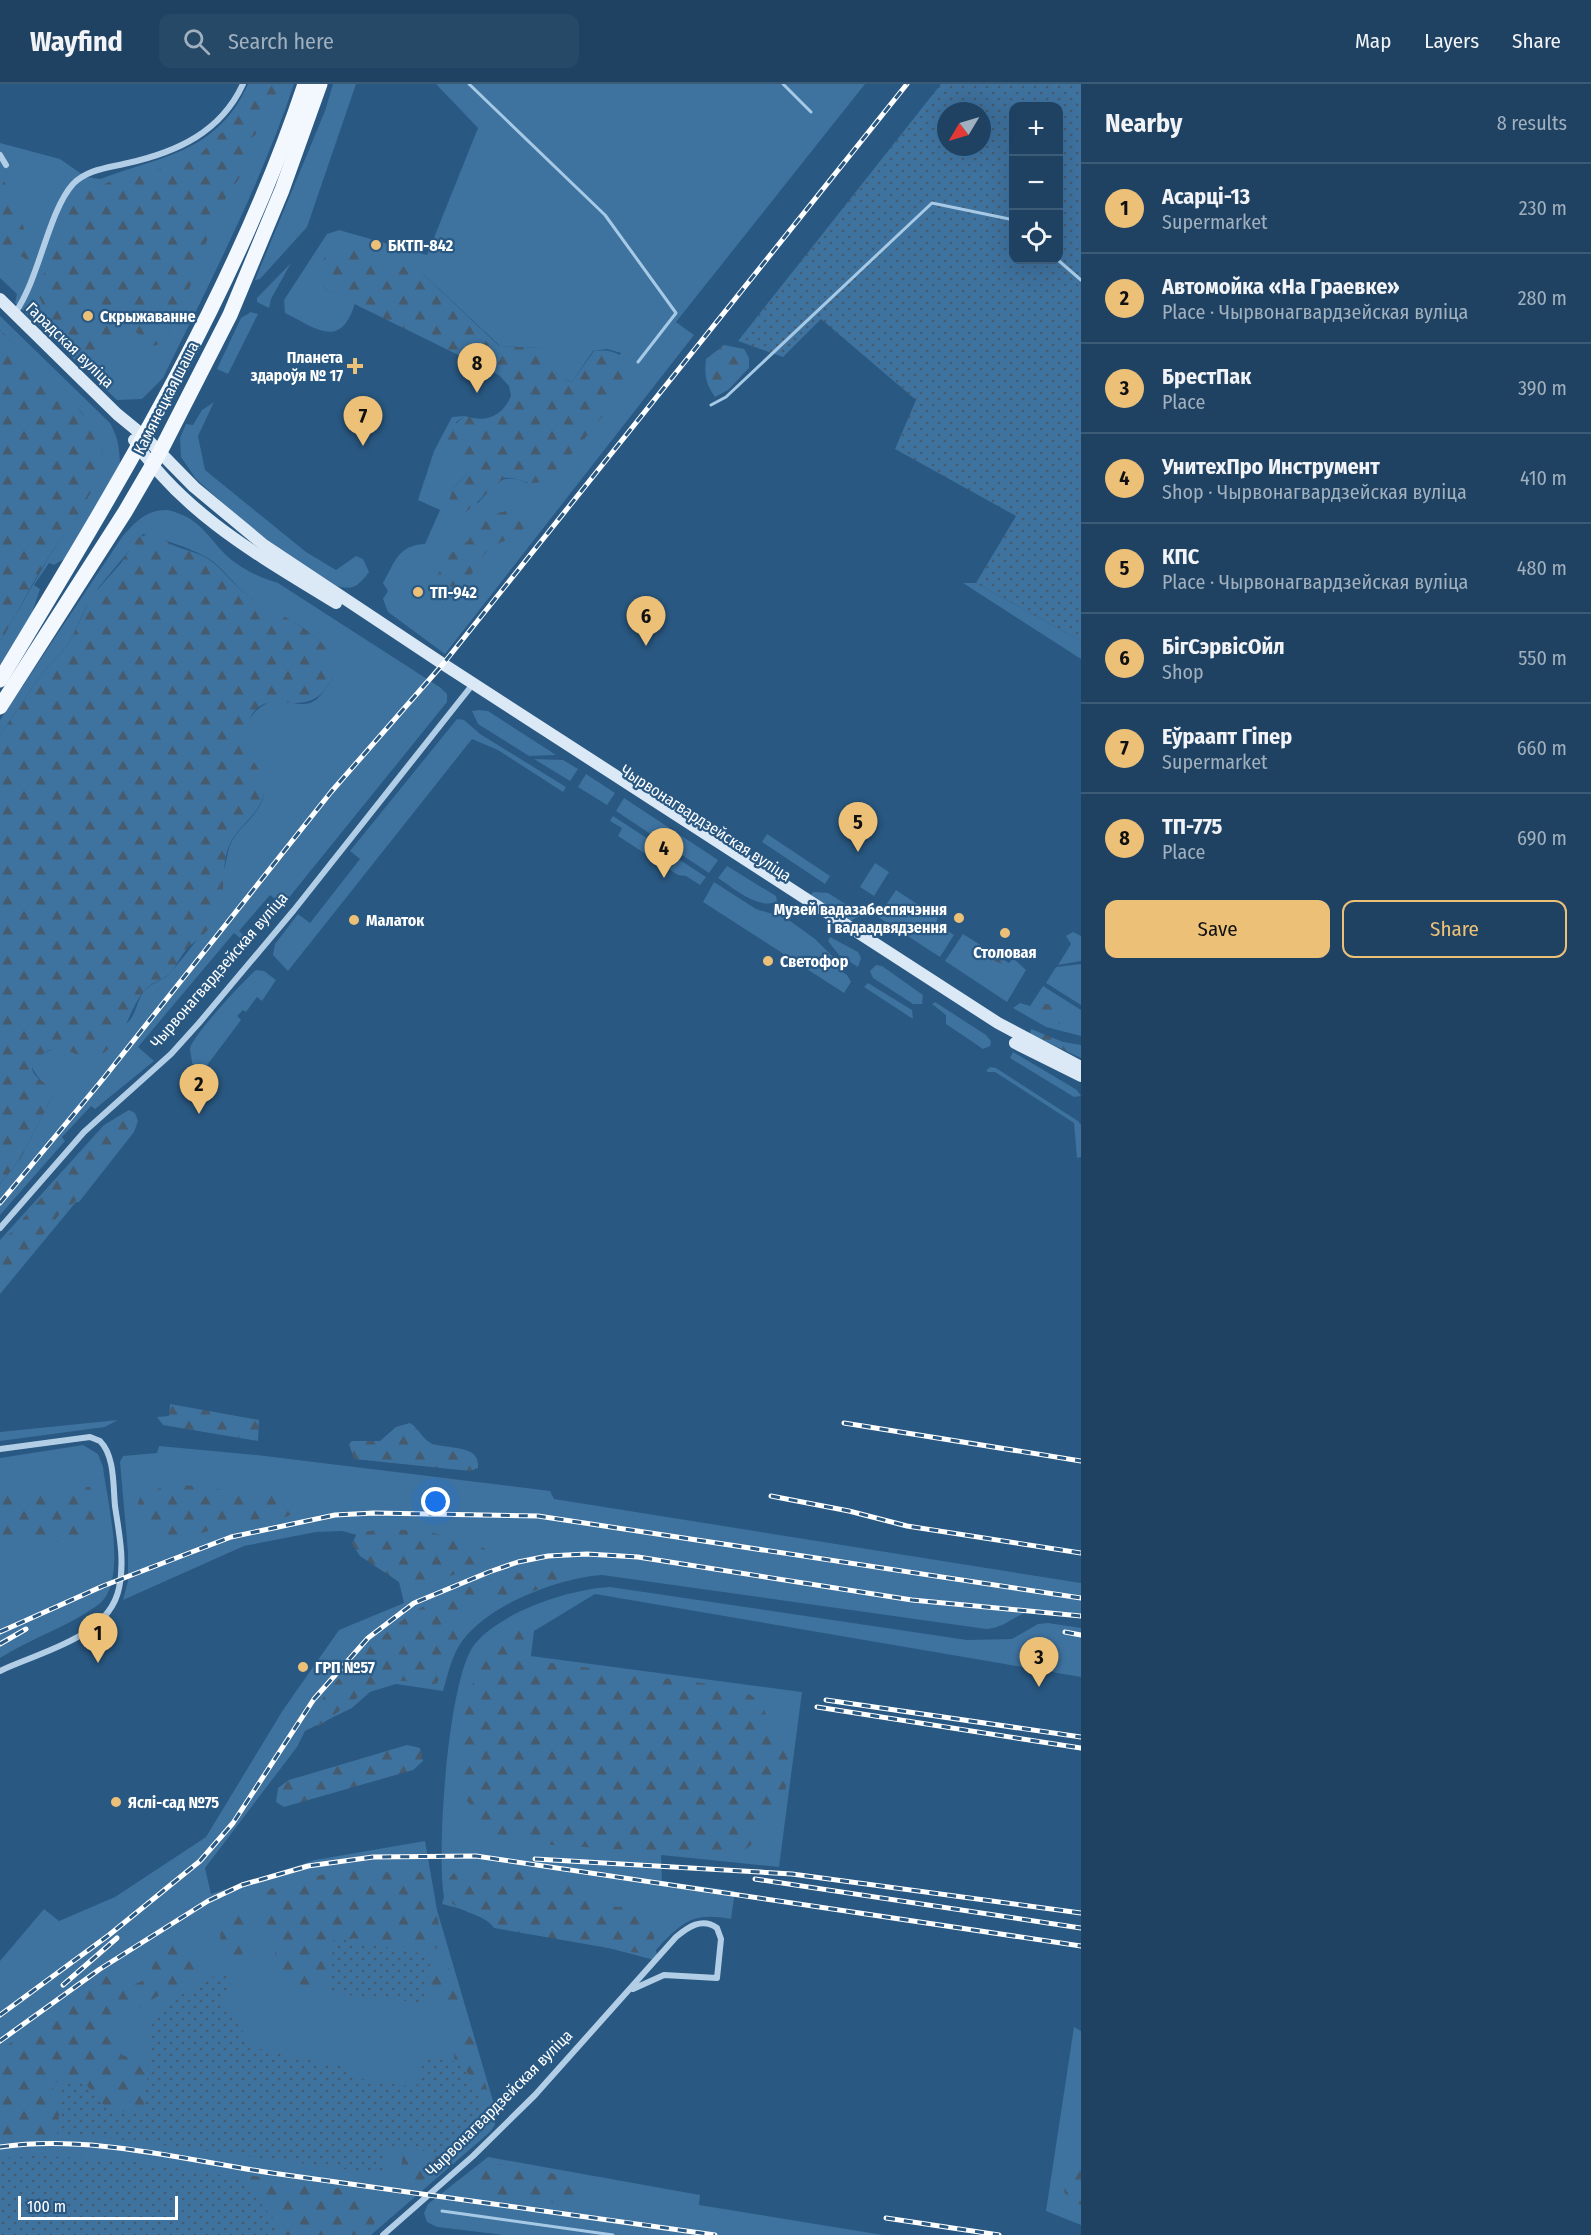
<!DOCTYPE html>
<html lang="en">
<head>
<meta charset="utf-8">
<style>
	:root { --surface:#1f4262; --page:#274968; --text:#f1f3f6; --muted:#a1b0be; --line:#3c5b77; --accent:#edc078 }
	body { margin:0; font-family:"Fira Sans Condensed",sans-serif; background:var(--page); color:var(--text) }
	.controls { position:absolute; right:18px; top:18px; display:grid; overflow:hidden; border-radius:12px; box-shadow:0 6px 24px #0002 }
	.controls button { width:54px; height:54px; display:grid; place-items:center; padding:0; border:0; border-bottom:2px solid var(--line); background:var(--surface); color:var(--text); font:30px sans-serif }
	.compass { position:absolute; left:937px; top:18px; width:54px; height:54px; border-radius:50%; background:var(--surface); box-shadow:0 6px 24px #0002; rotate:232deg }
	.scale { position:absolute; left:18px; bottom:15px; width:160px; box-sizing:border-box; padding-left:6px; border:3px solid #fff; border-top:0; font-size:16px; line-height:21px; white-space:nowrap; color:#fff; -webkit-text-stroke:4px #295882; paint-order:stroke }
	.you { position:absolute; left:436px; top:1418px; width:21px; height:21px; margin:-15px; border:4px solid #fff; border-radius:50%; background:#1a73e8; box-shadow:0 0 0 9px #1a73e833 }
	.badge { display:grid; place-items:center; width:39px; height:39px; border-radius:50%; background:var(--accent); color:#111; font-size:20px; font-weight:700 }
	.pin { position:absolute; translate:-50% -50px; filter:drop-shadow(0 2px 3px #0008) }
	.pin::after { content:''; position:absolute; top:32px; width:21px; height:18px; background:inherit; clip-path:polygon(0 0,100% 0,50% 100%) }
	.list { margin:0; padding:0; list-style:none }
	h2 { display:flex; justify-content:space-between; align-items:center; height:78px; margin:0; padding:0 24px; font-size:26px }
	h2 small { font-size:20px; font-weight:400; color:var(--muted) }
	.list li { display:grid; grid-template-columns:39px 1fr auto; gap:18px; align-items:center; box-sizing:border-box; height:90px; padding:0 24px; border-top:2px solid var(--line) }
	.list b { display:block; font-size:22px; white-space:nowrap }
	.list p { margin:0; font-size:20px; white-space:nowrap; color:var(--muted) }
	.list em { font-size:20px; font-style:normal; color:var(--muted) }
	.actions { display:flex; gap:12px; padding:18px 24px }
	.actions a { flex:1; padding:14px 0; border:2px solid var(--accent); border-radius:12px; text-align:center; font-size:21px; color:var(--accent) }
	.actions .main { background:var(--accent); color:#111 }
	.icon { flex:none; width:33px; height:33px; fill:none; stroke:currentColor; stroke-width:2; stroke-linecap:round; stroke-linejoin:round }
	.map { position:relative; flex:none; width:1081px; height:2151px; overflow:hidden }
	header { display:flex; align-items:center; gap:36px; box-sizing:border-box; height:84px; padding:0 30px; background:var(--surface); border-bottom:2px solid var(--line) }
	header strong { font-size:28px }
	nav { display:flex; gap:33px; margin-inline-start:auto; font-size:21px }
	.search { width:420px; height:54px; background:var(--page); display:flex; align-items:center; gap:15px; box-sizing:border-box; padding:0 21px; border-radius:12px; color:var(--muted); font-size:22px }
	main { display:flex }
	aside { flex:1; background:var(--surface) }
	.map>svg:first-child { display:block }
</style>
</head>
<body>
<header>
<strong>Wayfind</strong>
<div class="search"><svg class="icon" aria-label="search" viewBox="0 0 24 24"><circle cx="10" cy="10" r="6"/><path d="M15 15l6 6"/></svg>Search here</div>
<nav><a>Map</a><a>Layers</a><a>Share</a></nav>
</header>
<main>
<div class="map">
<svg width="1081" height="2151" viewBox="0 0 1081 2151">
	<defs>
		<pattern id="forest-firs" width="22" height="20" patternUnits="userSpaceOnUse" patternTransform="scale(1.5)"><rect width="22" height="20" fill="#3e729f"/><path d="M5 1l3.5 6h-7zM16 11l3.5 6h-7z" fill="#465b6d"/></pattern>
		<pattern id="garden-dots" width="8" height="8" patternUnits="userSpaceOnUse" patternTransform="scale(1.5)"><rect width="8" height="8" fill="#3e729f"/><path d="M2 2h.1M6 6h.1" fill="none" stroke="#465b6d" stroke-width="1.8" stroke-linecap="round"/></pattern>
	</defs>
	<rect width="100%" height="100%" fill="#295882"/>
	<g fill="#3e729f">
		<path d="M248,0H294C260,102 210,198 163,294L142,315L117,316L15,219L17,210L0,194V59L60,75L86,93L100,95C162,72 218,68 248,0Z"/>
		<polygon points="333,0 356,0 307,143 260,195 255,196 325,27"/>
		<path d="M436,0H865L676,238L694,251L445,570L388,528L383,515L388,507L383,499C395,478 398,461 425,460L440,426L418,416L434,367L452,333L465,332L456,338L458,371L464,378L466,391L453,404L478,419C495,401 500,387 527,399L621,269L607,265L593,267L572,298L560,294L540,264L500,262L422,189L326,206L355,219C341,266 317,245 285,229L284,216L327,150L339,146L427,171L478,44Z"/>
		<polygon points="291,179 271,215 269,224 257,218 257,214"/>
		<polygon points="251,228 258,230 228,290 217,285 241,234"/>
		<path d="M0,232L110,339C119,354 120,369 120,386L64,475L54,481L49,479L34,501L40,505L32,529L0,581V558L50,471L78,430L97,394L102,365L82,329L0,246Z"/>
		<path d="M214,318L198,352L205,386L306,468L336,486L356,472L363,475L369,488C359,501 354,507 337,502L254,447L196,395L181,373L180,354L186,340L193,341L202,326Z"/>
		<path d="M168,426C198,434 203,446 222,467C237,483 258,493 278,499L441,604L447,610V618L283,821L270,811L239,847L252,858L250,862L234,849L138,963L154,977L95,1025L91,1022L62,1053L65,1057L0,1131V1100L20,1075L53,1011C48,1004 32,988 32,982C34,961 111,953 128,938C136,931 137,915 145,906C151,900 160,897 167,892C172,888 192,862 196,857C205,842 219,803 224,785C227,777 227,767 231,759C240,741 264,728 264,706C264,685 239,669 244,648C248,631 265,614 283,617C292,618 300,622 310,619C316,617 320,612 324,607C328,602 333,595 333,588C336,549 273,531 249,513C234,501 222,482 206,473C189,464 161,454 143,450L99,503L86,523L69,560L43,588L0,651V636L122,453C135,438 147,425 168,426Z"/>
		<polygon points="963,499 976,499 1081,557 1081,575"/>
		<polygon points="479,626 488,627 556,671 529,672 478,640 472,627"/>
		<polygon points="457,635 464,636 480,650 566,703 563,708 498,666 472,655 288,887 273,871 275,860 298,830 310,839 360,775 350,767"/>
		<polygon points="534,675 563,676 578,685 570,697"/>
		<polygon points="586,690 615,709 607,721 578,703"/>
		<polygon points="624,714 718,776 709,789 616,727"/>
		<polygon points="613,732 706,793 700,801 686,792 678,791 618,752 622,744 610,737"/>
		<polygon points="767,750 830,792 825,800 762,758"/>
		<polygon points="875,779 889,788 874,812 860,803"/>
		<path d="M727,782L776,812L777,818C756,825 735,805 718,794Z"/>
		<polygon points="714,798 756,825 786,834 815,855 839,879 838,885 847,891 851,898 844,909 703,818"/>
		<polygon points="896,806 938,834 936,839 954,851 940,873 878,833"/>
		<polygon points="813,808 828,809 858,828 860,832 850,837 811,811"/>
		<polygon points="1073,848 1081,852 1081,877 1058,881 1071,860 1066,852"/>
		<polygon points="963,850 1009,879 1013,874 1026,886 1007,918 945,877"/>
		<polygon points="830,853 858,868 861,874 858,883 839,871 828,857"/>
		<polygon points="1081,880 1081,921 1046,899 1056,883"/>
		<polygon points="876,881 882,882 923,911 922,920 913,920 873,894 870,887"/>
		<path d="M256,886L264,887L276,896L262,917L257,913L246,928L243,926L237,932L241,936L202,988L192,979C192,974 190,969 190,965C191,953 246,894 256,886Z"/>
		<polygon points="868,899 912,926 913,935 864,903"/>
		<polygon points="1043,902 1081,926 1081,952 1046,943 1013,924 1020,919 1030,922"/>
		<polygon points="935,918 986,951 991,957 990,962 983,965 946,940 946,931 932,920"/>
		<polygon points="1013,968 1077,1006 1081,1012 1074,1013 1010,974"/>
		<polygon points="990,983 996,984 1078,1037 1081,1041 1081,1073 1077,1074 1074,1039 995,988 988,988 986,987"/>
		<polygon points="129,1026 135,1029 138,1037 134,1048 79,1118 76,1118 0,1210 0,1156 104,1041"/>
		<polygon points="118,1336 105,1343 0,1357 0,1348"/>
		<path d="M83,1361L98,1370L103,1383C107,1417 129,1499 98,1521C68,1543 31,1554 0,1574V1374Z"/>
		<path d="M159,1362L257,1371L550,1407L554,1415L1081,1499V1532C1064,1530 1042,1523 1025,1529C1010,1535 1003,1544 986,1545L602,1491C559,1494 490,1520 463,1556C452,1570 448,1590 443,1607L396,1600L370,1608L352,1624L305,1647L297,1663L205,1784L211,1810L315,1776L425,1757L437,1826L496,2027L495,2041L490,2048L371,2151H0V1877L44,1825L59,1837L115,1813L206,1753L283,1626L339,1546L404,1519L390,1460L342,1447L316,1448L244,1462L123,1516L128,1497V1468L120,1378L123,1372L157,1369Z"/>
		<path d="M610,1503L967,1556L1012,1555L1038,1540L1048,1539L1081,1544V1593L595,1510L534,1547L531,1572L802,1608L779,1783L661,1771L662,1797L735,1807L731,1835C691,1828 683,1838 656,1866L658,1877L442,1820L444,1813C436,1769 448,1595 474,1561C500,1528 569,1505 610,1503Z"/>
		<polygon points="1074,1943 1081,1947 1081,2141 1046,2127"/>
		<polygon points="488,2073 700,2111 699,2121 883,2151 504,2151 437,2143 427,2138 424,2129 428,2120"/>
	</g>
	<g fill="url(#forest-firs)">
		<polygon points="253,0 280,0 260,46 253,53 244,55 232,49 229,41"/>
		<polygon points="225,48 249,69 249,79 216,129 195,192 169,248 157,261 144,264 140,260 139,250 128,245 115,252 105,270 97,273 88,272 64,255 50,238 38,210 39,198 51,177 52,164 65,149 66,127 79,111 123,92 143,91 165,83 185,80 199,72 218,50"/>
		<polygon points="0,87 32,163 31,174 27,176 3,161 0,162"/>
		<path d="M330,165L356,166L422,189L499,262L540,264L553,270C553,286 556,294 572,298L594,267C616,264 623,272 637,287C619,309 562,391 540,398C527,402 516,392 504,394L465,429L452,427L447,423L453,404L466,391C463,378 462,372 449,368C441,353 453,341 465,332C485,339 502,333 511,312L509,302L499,291L326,206C317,188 319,182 330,165Z"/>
		<path d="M0,246C29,276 88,324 101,362C110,393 66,447 50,471C32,499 17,530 0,558Z"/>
		<path d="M724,261L744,265L749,274V284L728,306L715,313C706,301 704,290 706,275Z"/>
		<path d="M514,425L525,429L527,433C527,455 502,454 489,465C475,478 468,513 441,500L437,492L449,471L469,456L474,438L486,432Z"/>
		<path d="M151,449C161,452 167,458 175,462C190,468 203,469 216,481C228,492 238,505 252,515C276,531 358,560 327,603C300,641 261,591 245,647C238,670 269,685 264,709C260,731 237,742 229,762C220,784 227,810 217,833C210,848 197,854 186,866C179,874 176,884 168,891C160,897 151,899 145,906C133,919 129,939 118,953C112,962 105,971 94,972C71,976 62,953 40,972C36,975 32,978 32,983C32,995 50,998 53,1011L20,1075L0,1100V651L43,588L69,560L91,513L121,479L137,454Z"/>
		<polygon points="967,856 969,862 1000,876 1002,880 967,866 961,875 956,875 954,869 963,858"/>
		<polygon points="1040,919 1052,921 1060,932 1060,940 1052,942 1036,935 1033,927"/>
		<polygon points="1031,945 1063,958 1081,961 1081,974 1030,950"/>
		<polygon points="121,1033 125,1034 130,1041 114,1070 89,1094 75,1118 59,1131 0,1205 0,1161 74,1076"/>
		<polygon points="170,1320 259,1336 258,1357 163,1341 157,1333 169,1332"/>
		<path d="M410,1339C419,1344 422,1355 431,1359C445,1366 481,1359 478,1384L470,1387L354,1375L349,1360L352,1357H380L396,1343Z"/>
		<polygon points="179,1401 211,1403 245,1412 285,1410 293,1413 298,1419 293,1430 285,1433 239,1437 202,1449 166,1452 145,1449 136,1437 138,1419 141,1411 163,1403"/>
		<path d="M80,1403H90L100,1416L103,1437C85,1468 29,1455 0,1455V1410L39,1411Z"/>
		<polygon points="382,1445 426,1447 481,1462 485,1465 486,1474 480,1481 431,1499 405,1502 360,1472 352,1460 357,1449"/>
		<path d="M548,1483L559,1487L560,1494L556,1499L522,1511L486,1514L465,1522L460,1529L458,1556L437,1599C425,1604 416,1597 403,1597C393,1596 379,1601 370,1604L319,1642L310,1638L316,1623L354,1575L414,1527L482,1497Z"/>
		<polygon points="515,1545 525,1550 528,1570 536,1577 739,1604 760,1617 769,1637 789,1660 791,1668 784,1716 776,1729 762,1739 751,1761 742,1768 708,1771 552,1761 527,1754 491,1758 483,1756 475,1747 475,1728 461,1708 457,1695 463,1631 484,1564 497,1549"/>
		<polygon points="407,1661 420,1664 423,1677 413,1686 284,1723 276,1718 278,1704 289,1696"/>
		<path d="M409,1783C432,1783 437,1837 442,1855L437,1864L429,1867L353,1854L343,1858L330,1902L324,1906L296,1902L281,1891L277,1883L272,1848L261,1829L262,1813L275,1801L291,1796L358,1785L394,1789Z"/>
		<path d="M465,1783L498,1791L523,1787L546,1797L570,1799L580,1803L601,1821L629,1824L641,1829L654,1844V1859L641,1869L631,1868L494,1844C482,1825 438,1830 448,1798C451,1790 457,1785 465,1783Z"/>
		<path d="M236,1824C256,1834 245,1855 242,1871L232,1877C217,1869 218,1840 226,1827Z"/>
		<path d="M162,1855C172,1854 187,1865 197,1870L202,1878L198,1889L132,1927C115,1940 111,1951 122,1971L147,1981L151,1987L145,2034L120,2028L116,2024L107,2025L65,1993L54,2000C50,2016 59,2021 70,2029V2049L64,2052L0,2056V1966L60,1925L94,1895L106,1892L133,1901L142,1897L152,1885V1865Z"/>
		<path d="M443,1878C453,1886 458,1905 458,1918L453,1922C432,1922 423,1904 428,1885Z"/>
		<polygon points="462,1940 471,1948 491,2020 492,2036 484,2044 475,2040 454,1988 455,1948"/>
		<polygon points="468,2054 468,2063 463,2068 429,2093 421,2097 409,2095 401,2085 403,2069 409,2063"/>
		<polygon points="1081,2077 1081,2121 1068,2115 1064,2107 1069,2090"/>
		<polygon points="493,2079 579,2094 589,2107 588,2113 579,2121 569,2121 485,2109 474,2099 474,2092 479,2085"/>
		<path d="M233,2089L359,2107C378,2118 382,2134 367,2151H280L282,2142L273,2126L251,2115L222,2093Z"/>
	</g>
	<g fill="url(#garden-dots)" fill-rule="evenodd">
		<path d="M941,0H1081V557L976,499L1016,432L895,365L916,316L821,235L783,273L738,257ZM1058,22V176H1014V22ZM946,27H982V63H946Z"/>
		<polygon points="334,1854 431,1871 425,1919 328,1909"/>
		<polygon points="223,1888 234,1905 220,1916 255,1964 353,1985 354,1994 416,2003 425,1973 463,1979 488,2033 454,2070 385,2062 382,2090 109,2054 57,2050 63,1996 83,1997 109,2027 144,2029 152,1936 165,1920"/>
		<polygon points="35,2072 114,2075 239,2094 279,2141 270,2151 0,2151 0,2074"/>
	</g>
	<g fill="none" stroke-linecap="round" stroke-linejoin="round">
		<g stroke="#a6cae6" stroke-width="3">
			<polyline points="469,0 605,131 676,229 638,278"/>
			<polyline points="783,0 811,28"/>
			<polyline points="1058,176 1081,196"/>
			<polyline points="711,321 726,313 932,119 1014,136"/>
			<polyline points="442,2127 613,2151"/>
		</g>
		<g stroke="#b2cee6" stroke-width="6">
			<polyline points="0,71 6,81"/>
			<path d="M15,229C40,193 48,128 73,100C88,85 108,84 128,79C177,68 221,48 243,0"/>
			<polyline points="0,1144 84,1048 171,970 199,939 294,826 473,600"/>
			<path d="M0,1365L90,1353L100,1357C115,1372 113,1402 115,1422C119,1449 125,1477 119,1504C109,1554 39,1568 0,1587"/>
			<path d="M383,2151L473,2072L535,2011L676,1853C688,1843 702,1833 717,1844L721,1855L717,1894L664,1891L633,1905"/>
		</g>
		<g stroke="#dbe9f6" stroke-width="12">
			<polyline points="0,215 117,330 145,353 194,403 264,461 443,580 998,939 1081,983"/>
			<path d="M134,356C183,430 263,474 336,519"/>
			<polyline points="1015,959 1081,992"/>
		</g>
		<g stroke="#f2f8fd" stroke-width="15">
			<path d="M0,596C115,405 234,213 305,0"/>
			<polyline points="0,623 125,428 160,368 230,231 282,106 320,0"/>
		</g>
		<defs>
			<g id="rail">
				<polyline points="0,1119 103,995 331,708 443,580 907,0"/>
				<polyline points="844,1339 1081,1377"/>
				<polyline points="771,1412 849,1427 907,1442 1081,1469"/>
				<polyline points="0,1548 103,1502 231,1453 335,1431 374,1429 538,1432 1081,1514"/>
				<polyline points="1065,1548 1081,1551"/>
				<polyline points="0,1560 26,1545"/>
				<polyline points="826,1616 1081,1653"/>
				<polyline points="817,1623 1081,1664"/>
				<polyline points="535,1775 792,1790 1081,1829"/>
				<polyline points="755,1795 1081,1844"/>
				<polyline points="63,1901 117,1854"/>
				<polyline points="0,1931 109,1851 200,1777 233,1739 314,1615 368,1554 414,1519 489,1488 518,1478 548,1472 587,1470 638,1473 912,1516 1081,1532"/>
				<polyline points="0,1957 100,1885 208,1817 242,1801 308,1782 373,1773 476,1772 1081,1862"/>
				<path d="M0,2063C93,2050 188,2077 279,2090C424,2111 570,2130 715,2151"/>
				<polyline points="886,2134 999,2151"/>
			</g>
		</defs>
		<use href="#rail" stroke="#fff" stroke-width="5"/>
		<use href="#rail" stroke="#295882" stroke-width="3" stroke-dasharray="9" stroke-linecap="butt"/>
	</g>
	<g fill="#edc078" stroke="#295882" stroke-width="2">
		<circle cx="376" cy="161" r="6"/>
		<circle cx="88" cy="232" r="6"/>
		<path d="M352 273h6v6h6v6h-6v6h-6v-6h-6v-6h6z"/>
		<circle cx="418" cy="508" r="6"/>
		<circle cx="959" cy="834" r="6"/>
		<circle cx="354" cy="836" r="6"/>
		<circle cx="1005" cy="849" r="6"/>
		<circle cx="768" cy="877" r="6"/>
		<circle cx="303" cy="1583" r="6"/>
		<circle cx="116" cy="1718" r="6"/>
	</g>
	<g text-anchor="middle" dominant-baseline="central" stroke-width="4.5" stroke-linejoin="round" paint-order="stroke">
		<g font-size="16" font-weight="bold" fill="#fff" stroke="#295882" text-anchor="start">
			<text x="388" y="161">БКТП-842</text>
			<text x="100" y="232">Скрыжаванне</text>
			<text x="343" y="273" text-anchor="end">Планета<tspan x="343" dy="18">здароўя № 17</tspan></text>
			<text x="430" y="508">ТП-942</text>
			<text x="947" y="825" text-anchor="end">Музей вадазабеспячэння<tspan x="947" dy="18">і вадаадвядзення</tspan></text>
			<text x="366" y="836">Малаток</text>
			<text x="1005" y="868" text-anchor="middle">Столовая</text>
			<text x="780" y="877">Светофор</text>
			<text x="315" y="1583">ГРП №57</text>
			<text x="128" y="1718">Яслі-сад №75</text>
		</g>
		<g font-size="16" fill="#fff" stroke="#295882">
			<text transform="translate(70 261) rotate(44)">Гарадская вуліца</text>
			<text transform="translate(166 314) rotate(-63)">Камянецкая шаша</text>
			<text transform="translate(706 739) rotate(33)">Чырвонагвардзейская вуліца</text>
			<text transform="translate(219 886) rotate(-49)">Чырвонагвардзейская вуліца</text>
			<text transform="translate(499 2019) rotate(-45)">Чырвонагвардзейская вуліца</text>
		</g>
	</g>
</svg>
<div class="controls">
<button>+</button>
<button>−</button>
<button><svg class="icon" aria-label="locate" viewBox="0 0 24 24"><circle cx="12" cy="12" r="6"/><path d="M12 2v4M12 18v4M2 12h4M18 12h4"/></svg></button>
</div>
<svg class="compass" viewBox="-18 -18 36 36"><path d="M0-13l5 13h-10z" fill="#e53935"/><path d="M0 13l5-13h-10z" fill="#a1b0be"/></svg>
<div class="scale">100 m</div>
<div class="you"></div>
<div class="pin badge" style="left:98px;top:1579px">1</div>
<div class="pin badge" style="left:199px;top:1030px">2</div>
<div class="pin badge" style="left:1039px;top:1603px">3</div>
<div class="pin badge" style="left:664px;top:794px">4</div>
<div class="pin badge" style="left:858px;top:768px">5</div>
<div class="pin badge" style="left:646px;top:562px">6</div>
<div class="pin badge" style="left:363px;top:362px">7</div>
<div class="pin badge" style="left:477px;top:309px">8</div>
</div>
<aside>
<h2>Nearby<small>8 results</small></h2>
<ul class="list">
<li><span class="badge">1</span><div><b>Асарці-13</b><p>Supermarket</p></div><em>230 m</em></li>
<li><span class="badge">2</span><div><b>Автомойка «На Граевке»</b><p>Place · Чырвонагвардзейская вуліца</p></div><em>280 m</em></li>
<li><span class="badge">3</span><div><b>БрестПак</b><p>Place</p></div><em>390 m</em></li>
<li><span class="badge">4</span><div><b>УнитехПро Инструмент</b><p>Shop · Чырвонагвардзейская вуліца</p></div><em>410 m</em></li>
<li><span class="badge">5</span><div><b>КПС</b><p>Place · Чырвонагвардзейская вуліца</p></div><em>480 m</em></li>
<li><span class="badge">6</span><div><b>БігСэрвісОйл</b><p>Shop</p></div><em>550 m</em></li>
<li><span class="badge">7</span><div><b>Еўраапт Гіпер</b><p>Supermarket</p></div><em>660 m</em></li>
<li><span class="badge">8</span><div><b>ТП-775</b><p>Place</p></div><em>690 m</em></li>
</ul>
<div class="actions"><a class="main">Save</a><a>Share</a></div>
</aside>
</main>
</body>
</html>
